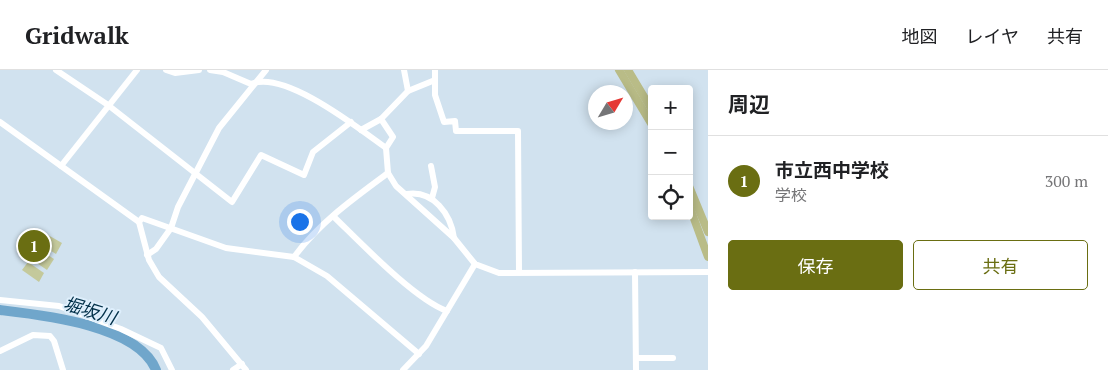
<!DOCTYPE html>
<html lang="ja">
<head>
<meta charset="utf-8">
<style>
	:root { --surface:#fff; --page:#f6f6f6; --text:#202124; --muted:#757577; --line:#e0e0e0; --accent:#6a6e12 }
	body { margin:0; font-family:"PT Serif","Noto Sans JP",serif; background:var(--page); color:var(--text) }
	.controls { position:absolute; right:15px; top:15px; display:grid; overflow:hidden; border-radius:5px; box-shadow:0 2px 12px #0003 }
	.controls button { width:45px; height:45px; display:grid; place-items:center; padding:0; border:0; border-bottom:1px solid var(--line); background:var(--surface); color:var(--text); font:25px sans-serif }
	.compass { position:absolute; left:588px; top:15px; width:45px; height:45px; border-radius:50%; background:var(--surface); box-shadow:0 2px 12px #0003; rotate:52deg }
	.you { position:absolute; left:299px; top:151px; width:18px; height:18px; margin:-12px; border:4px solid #fff; border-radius:50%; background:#1a73e8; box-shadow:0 0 0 8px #1a73e833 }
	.badge { display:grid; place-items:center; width:32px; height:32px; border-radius:50%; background:var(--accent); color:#fff; font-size:16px; font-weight:700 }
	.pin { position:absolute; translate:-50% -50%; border:2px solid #fff; box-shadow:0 1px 5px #0006 }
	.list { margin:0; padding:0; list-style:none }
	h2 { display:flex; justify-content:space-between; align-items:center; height:65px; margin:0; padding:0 20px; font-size:21px }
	h2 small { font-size:16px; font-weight:400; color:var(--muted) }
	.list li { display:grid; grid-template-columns:32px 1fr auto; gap:15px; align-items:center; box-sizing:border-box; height:90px; padding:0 20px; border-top:1px solid var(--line) }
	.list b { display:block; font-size:19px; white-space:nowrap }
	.list p { margin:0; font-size:16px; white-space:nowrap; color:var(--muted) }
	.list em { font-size:16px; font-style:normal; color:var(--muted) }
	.actions { display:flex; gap:10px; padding:15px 20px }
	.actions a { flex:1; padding:11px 0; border:1px solid var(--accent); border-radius:5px; text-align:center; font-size:18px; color:var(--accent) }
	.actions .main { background:var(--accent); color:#fff }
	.icon { flex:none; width:28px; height:28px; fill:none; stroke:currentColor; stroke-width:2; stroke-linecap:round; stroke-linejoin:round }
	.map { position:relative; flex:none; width:708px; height:300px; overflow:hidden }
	header { display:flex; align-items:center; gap:30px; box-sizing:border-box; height:70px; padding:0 25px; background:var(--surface); border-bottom:1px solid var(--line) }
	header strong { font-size:24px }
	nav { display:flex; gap:28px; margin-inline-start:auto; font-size:18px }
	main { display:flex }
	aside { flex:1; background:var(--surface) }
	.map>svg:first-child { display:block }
</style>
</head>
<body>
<header>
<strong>Gridwalk</strong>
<nav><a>地図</a><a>レイヤ</a><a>共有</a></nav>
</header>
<main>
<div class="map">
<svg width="708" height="300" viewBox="0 0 708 300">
	<rect width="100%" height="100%" fill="#d1e2ef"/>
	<g fill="#c4c99b">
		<polygon points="41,161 62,173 56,184 35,171"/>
		<polygon points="34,176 54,189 47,200 28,187"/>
		<polygon points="28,192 44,203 39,212 22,200"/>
	</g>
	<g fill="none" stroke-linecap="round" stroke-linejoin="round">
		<path stroke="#70a6cb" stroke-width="10" d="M0,240C43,245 138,255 156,300"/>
		<g stroke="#fff" stroke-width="6">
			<polyline points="56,0 108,35 232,132 261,85 304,105 313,82 351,52"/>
			<polyline points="166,0 175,3 199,0"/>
			<path d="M210,0L223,2L251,14C285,0 358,58 386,78"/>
			<polyline points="404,0 408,21"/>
			<polyline points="435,10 435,0"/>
			<polyline points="0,52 139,152 149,190 159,207 202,247 246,300"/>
			<polyline points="361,60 381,49"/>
			<polyline points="61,96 137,0"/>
			<polyline points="431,96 435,117 432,128"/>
			<path d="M407,124C433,120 451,144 454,168"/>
			<path d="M333,146C359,171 414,229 447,241"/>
			<polyline points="139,152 142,148 226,178 294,187 327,206 419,284"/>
			<polyline points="147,185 156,179 171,158 178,137 219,58 266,0"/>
			<path d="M294,187C319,153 354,128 388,103"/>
			<polyline points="519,202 518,61 456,61 455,51 444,52 435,25 435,10 408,21 381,49 393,67 386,78 388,103 396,116 454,168 475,194 499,203 708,202"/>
			<polyline points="635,202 636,300"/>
			<polyline points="0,230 59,236 121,259 161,278 172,300"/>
			<polyline points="0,281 33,265 50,266 54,271 63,300"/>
			<polyline points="636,288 673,288"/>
			<polyline points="233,300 242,294"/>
			<polyline points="403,300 426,276 475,194"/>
		</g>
		<g stroke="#b9bc87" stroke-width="8">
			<polyline points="619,0 652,55"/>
			<polyline points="628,0 652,40"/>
			<polyline points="689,116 708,162"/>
			<polyline points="689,135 708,187"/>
		</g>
	</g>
	<g text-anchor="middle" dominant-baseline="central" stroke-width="4" stroke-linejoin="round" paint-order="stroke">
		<g font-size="18" font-style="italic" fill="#002f48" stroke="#deeffc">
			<text transform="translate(90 240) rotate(17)">堀坂川</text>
		</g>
	</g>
</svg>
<div class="controls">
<button>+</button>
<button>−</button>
<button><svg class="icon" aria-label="locate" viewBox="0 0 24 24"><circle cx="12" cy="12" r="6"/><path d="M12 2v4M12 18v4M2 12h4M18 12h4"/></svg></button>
</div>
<svg class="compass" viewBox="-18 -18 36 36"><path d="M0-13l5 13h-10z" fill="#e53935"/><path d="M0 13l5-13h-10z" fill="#757577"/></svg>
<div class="you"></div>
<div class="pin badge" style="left:34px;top:176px">1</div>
</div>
<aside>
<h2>周辺<small></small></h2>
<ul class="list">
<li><span class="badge">1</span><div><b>市立西中学校</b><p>学校</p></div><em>300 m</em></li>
</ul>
<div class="actions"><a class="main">保存</a><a>共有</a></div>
</aside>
</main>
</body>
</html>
